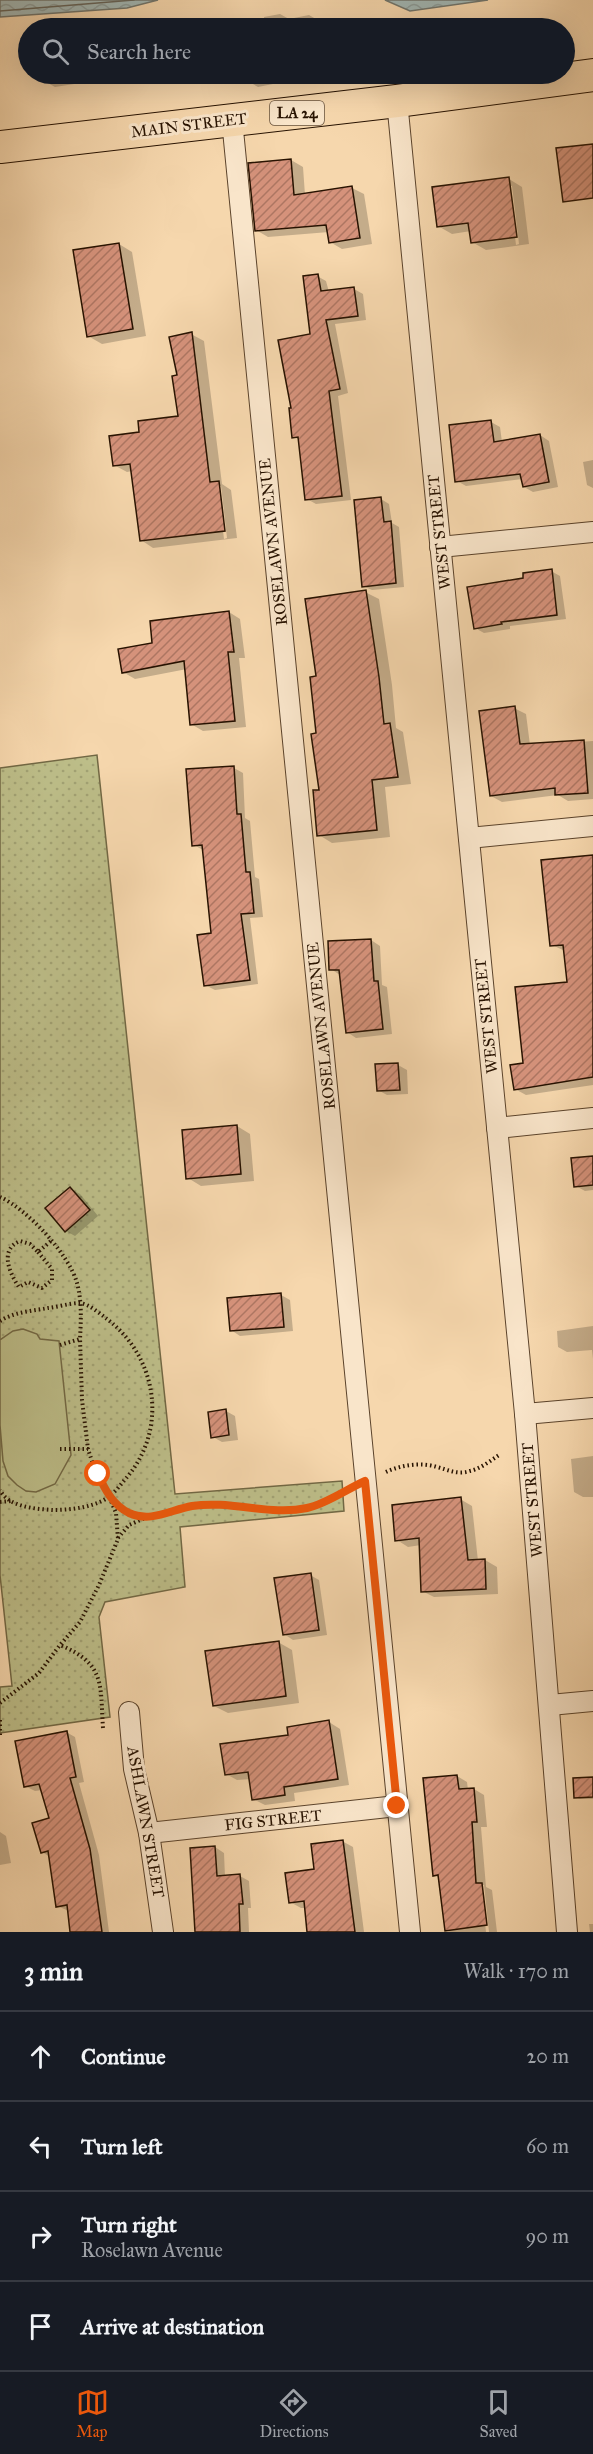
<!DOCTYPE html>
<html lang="en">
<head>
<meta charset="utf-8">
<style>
	:root { --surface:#171b24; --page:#20242c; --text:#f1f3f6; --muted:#9ea1a6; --line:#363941; --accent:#ea580c }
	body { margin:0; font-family:"IM FELL Great Primer",serif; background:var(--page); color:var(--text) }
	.stop { position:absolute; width:18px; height:18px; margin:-14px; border:4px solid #ea580c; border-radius:50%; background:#fff }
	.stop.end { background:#ea580c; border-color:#fff; box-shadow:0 2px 6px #0008 }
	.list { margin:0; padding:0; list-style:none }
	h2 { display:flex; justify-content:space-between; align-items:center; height:78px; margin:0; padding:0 24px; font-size:26px }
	h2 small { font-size:20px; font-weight:400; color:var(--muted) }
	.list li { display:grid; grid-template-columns:39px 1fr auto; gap:18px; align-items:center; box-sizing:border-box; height:90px; padding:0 24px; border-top:2px solid var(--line) }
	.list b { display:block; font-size:22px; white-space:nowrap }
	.list p { margin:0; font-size:20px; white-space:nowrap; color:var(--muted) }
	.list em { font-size:20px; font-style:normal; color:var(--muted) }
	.icon { flex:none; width:33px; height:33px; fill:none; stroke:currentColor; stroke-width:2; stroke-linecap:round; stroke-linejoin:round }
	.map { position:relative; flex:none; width:593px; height:1932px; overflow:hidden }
	.search { position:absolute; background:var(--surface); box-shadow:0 6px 24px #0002; left:18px; right:18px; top:18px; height:66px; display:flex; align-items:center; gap:15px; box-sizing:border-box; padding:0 21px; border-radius:33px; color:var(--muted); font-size:22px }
	.sheet { height:438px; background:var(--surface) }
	nav { display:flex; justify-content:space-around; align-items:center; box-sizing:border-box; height:84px; border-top:2px solid var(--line); background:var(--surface); font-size:16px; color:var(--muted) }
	nav a { display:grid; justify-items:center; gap:3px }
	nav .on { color:var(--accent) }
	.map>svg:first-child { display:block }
</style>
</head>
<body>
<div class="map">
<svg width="593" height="1932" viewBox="0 0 593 1932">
	<defs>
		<pattern id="park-dots" width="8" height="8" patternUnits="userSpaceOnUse" patternTransform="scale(1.5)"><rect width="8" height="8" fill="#bdbe89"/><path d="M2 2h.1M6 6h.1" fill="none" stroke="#a2a274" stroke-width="1.8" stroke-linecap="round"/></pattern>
		<pattern id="water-waves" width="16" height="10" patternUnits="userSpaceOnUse" patternTransform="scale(1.5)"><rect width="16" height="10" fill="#a1b7b5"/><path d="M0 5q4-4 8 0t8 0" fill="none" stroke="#8b9c9a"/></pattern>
		<pattern id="building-hatch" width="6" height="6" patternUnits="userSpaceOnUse" patternTransform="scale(1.5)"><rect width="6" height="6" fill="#d5927b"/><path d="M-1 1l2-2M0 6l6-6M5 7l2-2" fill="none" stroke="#ad7662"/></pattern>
	</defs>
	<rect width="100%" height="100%" fill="#f6d7ad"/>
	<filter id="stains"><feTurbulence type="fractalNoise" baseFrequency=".00333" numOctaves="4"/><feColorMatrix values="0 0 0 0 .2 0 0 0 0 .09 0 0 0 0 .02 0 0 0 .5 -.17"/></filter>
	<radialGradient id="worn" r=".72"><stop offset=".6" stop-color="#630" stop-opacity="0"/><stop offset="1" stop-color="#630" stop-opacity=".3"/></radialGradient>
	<polygon fill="url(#park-dots)" stroke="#726844" stroke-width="1.5" points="97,755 175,1494 342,1481 344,1511 180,1527 185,1587 105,1602 99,1617 110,1717 0,1733 0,1687 12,1686 0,1575 0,768"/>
	<polygon fill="#bdbe89" stroke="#726844" stroke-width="1.5" points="23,1329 37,1334 40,1339 59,1341 71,1455 55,1484 36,1492 26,1491 17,1485 8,1476 3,1461 0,1425 0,1340 13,1331"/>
	<g fill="url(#water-waves)" stroke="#70756d" stroke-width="1.5">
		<polygon points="0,0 158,0 127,8 0,17"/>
		<polygon points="385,0 488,0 410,11"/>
	</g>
	<g fill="#0003" fill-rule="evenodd">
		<polygon points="280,14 289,19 309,15 321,22 322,28 258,28 265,27 264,17"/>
		<polygon points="44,74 86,74 87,82 55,87 46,82"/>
		<polygon points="245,74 302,74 303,78 258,87 246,80"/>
		<polygon points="291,160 303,167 305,195 352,188 364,194 372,244 342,249 330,242 329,232 268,237 256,230"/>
		<path d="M509,179L522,187L529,244L486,250L472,242L471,231L452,234L438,226ZM509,186H512L519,244L516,245Z"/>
		<polygon points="119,244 132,252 146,336 102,344 88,336"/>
		<polygon points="317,276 326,281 329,292 354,289 363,294 366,320 335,324 348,393 338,396 351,500 316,504 307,499 300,440 294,437 293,409 312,336"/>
		<path d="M191,334L204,341L222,484L231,490L237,538L153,548L141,540L132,471L127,472L114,465L141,434L180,417L178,377ZM218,486H221L227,538L224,539Z"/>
		<polygon points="491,422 500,427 502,442 540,435 549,441 558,487 533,492 524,487 523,479 466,486 457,481"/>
		<polygon points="593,460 593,488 587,485 583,462"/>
		<polygon points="381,499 389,504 392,523 399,527 404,587 372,590 363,586"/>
		<polygon points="551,571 560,576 566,619 510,626 510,629 484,633 475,628 525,580"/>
		<polygon points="365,592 379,599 392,685 396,728 403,732 411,784 385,787 390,837 332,843 319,835 321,791 318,678"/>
		<polygon points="229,612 240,619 245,658 239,658 246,727 203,731 191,724 187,669 135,679 123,672 154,644"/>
		<polygon points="514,708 526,714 530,745 593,741 593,799 568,801 558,795 502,802 491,796"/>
		<polygon points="234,768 243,773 245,818 250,821 255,877 259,879 263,917 250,918 258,984 215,990 205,985 213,934 203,850 194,845"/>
		<polygon points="593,857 593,1085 526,1095 515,1089 524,1064 569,984 565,951 552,945"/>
		<polygon points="371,940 380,946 382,985 387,987 392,1034 356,1038 347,1032 340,975 331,969"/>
		<polygon points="398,1065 407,1070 408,1094 387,1095 378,1090"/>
		<polygon points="237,1126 250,1134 254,1181 201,1186 188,1178"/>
		<polygon points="593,1157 593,1190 585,1191 576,1186"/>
		<polygon points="71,1189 80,1194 98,1216 75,1236 66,1231"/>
		<polygon points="281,1295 290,1300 293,1331 240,1336 231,1330"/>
		<polygon points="593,1326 593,1359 592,1350 567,1352 558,1347 557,1331"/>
		<polygon points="226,1411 235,1416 238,1440 222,1442 213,1437"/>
		<polygon points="593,1456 593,1497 583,1497 574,1492 571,1459"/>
		<polygon points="460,1499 472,1506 478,1561 485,1560 497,1567 498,1594 434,1597 422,1591 421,1545 408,1547 397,1540"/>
		<polygon points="310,1575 319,1580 327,1635 293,1640 284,1634"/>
		<polygon points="278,1642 292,1650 299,1703 228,1713 214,1706"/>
		<polygon points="329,1722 340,1729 349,1785 294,1793 295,1801 265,1805 253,1799 251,1779 237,1780 226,1774 290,1736"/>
		<polygon points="66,1732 75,1737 84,1782 79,1783 99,1855 109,1932 72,1932 69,1911 57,1906 50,1857 42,1852 51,1820 43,1790 35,1791 25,1786"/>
		<polygon points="457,1776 467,1782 468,1790 474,1789 484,1795 487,1827 481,1827 486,1887 492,1890 497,1932 489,1932 484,1885 481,1885 486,1932 450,1932 446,1930 440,1878 434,1875"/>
		<polygon points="593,1779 593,1799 580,1799 575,1797"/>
		<polygon points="0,1832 6,1836 11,1863 0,1865"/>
		<polygon points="342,1841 353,1847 364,1932 309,1932 306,1908 301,1908 290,1902"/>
		<polygon points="215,1847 224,1853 225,1877 240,1876 249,1881 251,1908 248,1908 249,1932 196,1932"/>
		<polygon points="589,1924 593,1924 593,1932 590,1932"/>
	</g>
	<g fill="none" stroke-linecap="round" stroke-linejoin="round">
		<polyline stroke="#64645a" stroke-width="1.5" points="0,11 134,0"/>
	</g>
	<g fill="url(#building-hatch)" stroke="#271200" stroke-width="1.5">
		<polygon points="593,144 593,198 563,202 556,148"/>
		<polygon points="291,159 294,195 352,186 360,238 329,243 326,225 255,231 248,163"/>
		<polygon points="509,177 517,237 471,243 468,223 437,227 432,187"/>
		<polygon points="119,243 133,329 87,337 73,250"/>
		<polygon points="318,274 321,291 354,287 358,316 326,320 340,389 329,391 342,496 305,500 298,437 292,438 289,408 291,408 278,340 310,334 303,276"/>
		<polygon points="192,332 210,482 219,481 225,531 140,541 130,464 113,466 109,436 139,432 138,421 178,416 172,376 177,375 169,337"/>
		<polygon points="491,420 494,442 540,434 549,482 523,487 520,474 455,482 449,425"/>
		<polygon points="381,497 384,522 391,521 396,583 362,587 354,500"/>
		<polygon points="552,569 557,615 501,622 502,624 474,629 467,587 523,578 523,573"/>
		<polygon points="366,590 379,677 384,724 390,723 398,777 372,780 377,830 317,836 313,790 319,790 311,734 316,733 310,677 316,676 305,599"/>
		<polygon points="229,611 234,652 228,652 235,721 190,725 184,661 122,673 118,649 152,643 150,621"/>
		<polygon points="515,706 520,744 584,740 588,793 555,795 555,788 490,796 479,711"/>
		<polygon points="234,766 237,814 241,814 246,872 250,872 254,913 241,914 250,980 204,986 197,935 211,933 202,845 192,846 186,769"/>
		<polygon points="593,855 593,1077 514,1090 510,1065 523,1063 515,987 567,982 563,945 550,946 541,860"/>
		<polygon points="371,939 374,981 378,981 383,1029 346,1033 339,970 329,970 328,941"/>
		<polygon points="398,1063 400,1090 377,1091 375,1064"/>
		<polygon points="237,1125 241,1174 186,1179 182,1130"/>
		<polygon points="593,1156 593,1185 574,1187 571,1158"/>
		<polygon points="70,1187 90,1210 65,1232 45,1208"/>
		<polygon points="281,1293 284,1327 230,1331 227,1298"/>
		<polygon points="226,1409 229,1435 211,1438 208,1412"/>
		<polygon points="461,1497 468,1560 485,1559 486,1589 421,1592 419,1538 395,1541 392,1505"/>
		<polygon points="311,1573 319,1630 283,1635 274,1578"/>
		<polygon points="279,1641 286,1696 213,1706 205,1651"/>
		<polygon points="329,1720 338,1779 284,1787 285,1795 252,1800 248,1772 225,1775 220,1744 288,1735 287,1727"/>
		<polygon points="67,1731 76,1777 70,1778 90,1849 102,1932 70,1932 67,1905 56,1907 48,1851 41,1853 32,1823 49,1818 39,1784 24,1787 15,1741"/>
		<polygon points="457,1775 459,1789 474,1788 477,1822 472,1822 476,1883 482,1883 487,1925 445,1931 438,1875 433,1876 423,1778"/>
		<polygon points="593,1777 593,1797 574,1798 573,1778"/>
		<polygon points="343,1840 355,1932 307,1932 304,1901 289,1903 285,1873 314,1869 311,1844"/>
		<polygon points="215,1846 217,1876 240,1874 243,1904 239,1904 240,1932 195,1932 190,1848"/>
	</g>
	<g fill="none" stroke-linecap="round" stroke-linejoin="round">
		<defs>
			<g id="street">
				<polyline points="397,101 525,1414 567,1932"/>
				<polyline points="232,120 410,1932"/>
				<polyline points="440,547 593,532"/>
				<polyline points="469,838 593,826"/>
				<polyline points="497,1128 593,1118"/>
				<polyline points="525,1414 593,1408"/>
				<polyline points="550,1705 593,1701"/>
				<polyline points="129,1712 134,1769 149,1833 163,1932"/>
				<polyline points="149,1833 397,1806"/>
			</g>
			<polyline id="primary" points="0,147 397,101 593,75"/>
		</defs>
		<use href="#street" stroke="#5b432b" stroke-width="22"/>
		<use href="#primary" stroke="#271200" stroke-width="34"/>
		<g stroke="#271200" stroke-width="4" stroke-dasharray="1.5 3" stroke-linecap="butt">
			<path d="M0,1197C27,1209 69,1254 77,1283C82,1301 81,1320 80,1339"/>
			<path d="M38,1252L52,1269V1280L42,1288L28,1282L19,1287C8,1271 0,1249 20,1241L30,1244L38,1252L51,1241"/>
			<path d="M0,1321C14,1312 32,1311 48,1308C58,1307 70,1303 80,1303C89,1304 99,1313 107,1319C157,1357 168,1427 128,1476C120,1485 113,1496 102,1501C87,1508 69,1510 53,1510C36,1509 8,1507 0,1490"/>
			<polyline points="60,1345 80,1339 82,1400 88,1449"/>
			<path d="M60,1449H88C95,1471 106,1502 129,1513C151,1523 169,1510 191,1506C226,1500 261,1513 296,1510C314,1508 330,1498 347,1490"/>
			<path d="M386,1472C401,1465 421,1462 437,1467C449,1470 457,1475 470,1471C480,1469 490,1461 499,1455"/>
			<polyline points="0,1502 11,1501"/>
			<polyline points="118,1538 129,1525 145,1518"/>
			<polyline points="0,1703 39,1673 60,1645"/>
			<polyline points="0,1720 0,1735"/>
			<path d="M103,1728C100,1685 106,1664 60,1645L80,1622L99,1585L118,1539L116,1513L111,1501"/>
		</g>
		<use href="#street" stroke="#f9e5ca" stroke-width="20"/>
		<use href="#primary" stroke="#f6d7ad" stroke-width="32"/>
	</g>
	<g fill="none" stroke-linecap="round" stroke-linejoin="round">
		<path stroke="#ea580c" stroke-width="8" d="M98,1474C105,1490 113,1505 129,1513C151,1523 170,1510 192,1506C231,1500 270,1516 307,1508C326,1504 347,1489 365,1481L397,1806"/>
	</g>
	<g text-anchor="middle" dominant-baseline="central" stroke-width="6" stroke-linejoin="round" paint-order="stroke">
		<rect fill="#f9e5ca" stroke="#66513d" stroke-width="1.5" x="270" y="101" width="54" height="24" rx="4.5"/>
		<g font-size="15" font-weight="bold" fill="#271200">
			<text x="297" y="113">LA 24</text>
		</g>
		<g font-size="16" fill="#271200" stroke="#f9e5ca">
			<text transform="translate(189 125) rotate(-7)">MAIN STREET</text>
			<text transform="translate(439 532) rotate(-96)">WEST STREET</text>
			<text transform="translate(273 542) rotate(-96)">ROSELAWN AVENUE</text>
			<text transform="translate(486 1016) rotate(-96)">WEST STREET</text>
			<text transform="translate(321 1026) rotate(-96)">ROSELAWN AVENUE</text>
			<text transform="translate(532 1500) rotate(-95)">WEST STREET</text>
			<text transform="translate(273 1820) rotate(-6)">FIG STREET</text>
			<text transform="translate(146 1822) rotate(80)">ASHLAWN STREET</text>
		</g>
	</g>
	<rect width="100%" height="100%" filter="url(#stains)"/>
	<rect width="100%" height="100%" fill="url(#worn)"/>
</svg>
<div class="stop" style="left:98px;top:1474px"></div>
<div class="stop end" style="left:397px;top:1806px"></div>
<div class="search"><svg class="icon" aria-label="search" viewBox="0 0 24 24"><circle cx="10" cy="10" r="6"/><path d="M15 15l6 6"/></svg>Search here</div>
</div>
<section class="sheet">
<h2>3 min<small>Walk · 170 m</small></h2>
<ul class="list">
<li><svg class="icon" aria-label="ahead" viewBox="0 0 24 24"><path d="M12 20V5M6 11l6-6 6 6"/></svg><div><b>Continue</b></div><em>20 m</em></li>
<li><svg class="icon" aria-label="left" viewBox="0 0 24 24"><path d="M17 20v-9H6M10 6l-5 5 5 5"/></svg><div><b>Turn left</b></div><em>60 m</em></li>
<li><svg class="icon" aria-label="right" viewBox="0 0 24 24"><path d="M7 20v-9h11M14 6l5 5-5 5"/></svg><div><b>Turn right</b><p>Roselawn Avenue</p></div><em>90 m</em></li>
<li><svg class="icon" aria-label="arrive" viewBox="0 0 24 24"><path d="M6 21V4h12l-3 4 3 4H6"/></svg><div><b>Arrive at destination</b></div></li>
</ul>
</section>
<nav>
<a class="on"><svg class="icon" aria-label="map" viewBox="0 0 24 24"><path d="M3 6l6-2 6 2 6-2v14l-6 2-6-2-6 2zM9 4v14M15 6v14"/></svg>Map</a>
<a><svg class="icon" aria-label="directions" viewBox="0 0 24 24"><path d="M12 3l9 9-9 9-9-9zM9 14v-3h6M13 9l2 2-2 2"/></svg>Directions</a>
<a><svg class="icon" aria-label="saved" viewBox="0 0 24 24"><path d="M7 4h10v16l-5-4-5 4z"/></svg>Saved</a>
</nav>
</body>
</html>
